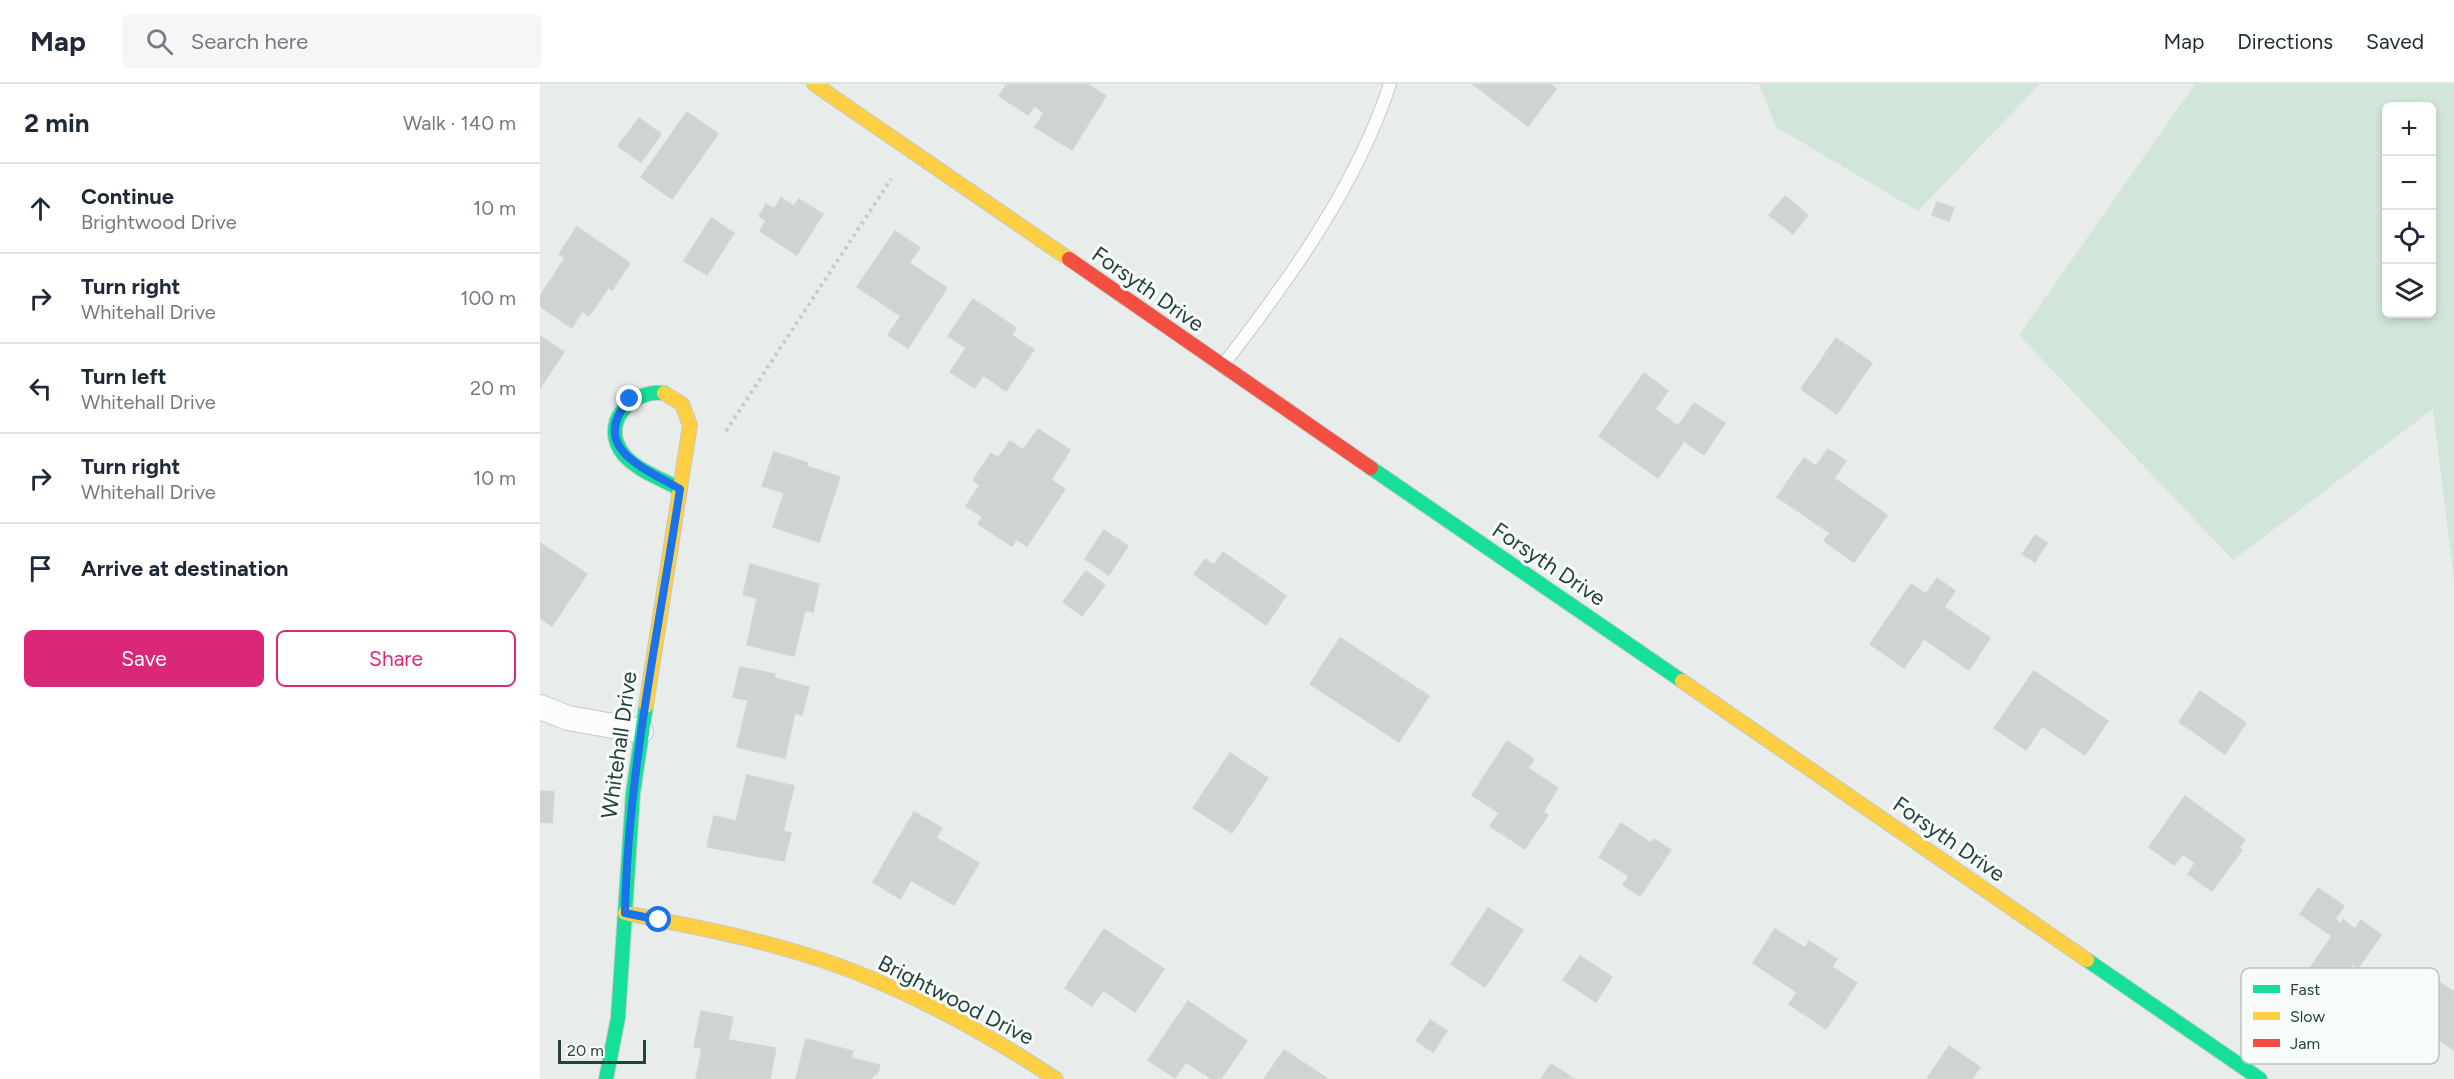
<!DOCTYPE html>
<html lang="en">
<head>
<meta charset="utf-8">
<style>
	:root { --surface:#fff; --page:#f6f6f7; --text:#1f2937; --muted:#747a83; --line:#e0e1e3; --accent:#db2777 }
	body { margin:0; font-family:Figtree,sans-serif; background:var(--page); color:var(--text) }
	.controls { position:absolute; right:18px; top:18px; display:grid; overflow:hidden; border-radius:9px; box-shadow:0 3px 9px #0003 }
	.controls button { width:54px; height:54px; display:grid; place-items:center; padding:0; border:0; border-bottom:2px solid var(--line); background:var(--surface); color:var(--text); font:30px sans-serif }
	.scale { position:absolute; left:18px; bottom:15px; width:88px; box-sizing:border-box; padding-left:6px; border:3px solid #24423a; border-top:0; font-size:16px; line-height:21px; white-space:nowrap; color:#24423a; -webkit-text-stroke:4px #f7fbf9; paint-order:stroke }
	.stop { position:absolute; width:18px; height:18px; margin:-14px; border:4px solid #1a73e8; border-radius:50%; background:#fff }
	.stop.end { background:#1a73e8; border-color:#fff; box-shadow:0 2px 6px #0008 }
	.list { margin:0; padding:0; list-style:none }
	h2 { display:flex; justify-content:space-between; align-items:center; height:78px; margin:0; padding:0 24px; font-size:26px }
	h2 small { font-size:20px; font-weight:400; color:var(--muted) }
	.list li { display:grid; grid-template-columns:39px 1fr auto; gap:18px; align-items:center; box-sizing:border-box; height:90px; padding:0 24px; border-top:2px solid var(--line) }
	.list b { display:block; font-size:22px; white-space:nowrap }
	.list p { margin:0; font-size:20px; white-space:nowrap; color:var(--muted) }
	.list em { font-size:20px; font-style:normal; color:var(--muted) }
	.actions { display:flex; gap:12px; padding:18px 24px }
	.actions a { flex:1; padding:14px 0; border:2px solid var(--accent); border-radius:9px; text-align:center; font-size:21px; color:var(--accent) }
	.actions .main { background:var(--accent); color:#fff }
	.icon { flex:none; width:33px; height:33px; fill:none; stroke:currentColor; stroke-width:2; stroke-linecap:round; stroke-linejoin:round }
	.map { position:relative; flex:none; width:1914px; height:995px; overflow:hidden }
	header { display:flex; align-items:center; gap:36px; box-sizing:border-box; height:84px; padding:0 30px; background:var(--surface); border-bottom:2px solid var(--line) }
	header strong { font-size:28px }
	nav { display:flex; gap:33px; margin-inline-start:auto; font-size:21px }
	.search { width:420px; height:54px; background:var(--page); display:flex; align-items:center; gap:15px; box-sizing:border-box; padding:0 21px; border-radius:9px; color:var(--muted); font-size:22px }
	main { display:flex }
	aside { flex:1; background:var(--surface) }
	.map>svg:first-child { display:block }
</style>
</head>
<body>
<header>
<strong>Map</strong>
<div class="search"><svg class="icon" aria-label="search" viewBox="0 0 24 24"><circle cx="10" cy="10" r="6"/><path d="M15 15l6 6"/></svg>Search here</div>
<nav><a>Map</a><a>Directions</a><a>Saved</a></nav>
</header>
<main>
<aside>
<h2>2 min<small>Walk · 140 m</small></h2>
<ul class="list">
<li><svg class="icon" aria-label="ahead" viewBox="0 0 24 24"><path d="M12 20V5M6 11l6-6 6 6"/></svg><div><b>Continue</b><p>Brightwood Drive</p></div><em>10 m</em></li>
<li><svg class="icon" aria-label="right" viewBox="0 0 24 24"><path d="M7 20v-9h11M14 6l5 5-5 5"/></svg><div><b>Turn right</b><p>Whitehall Drive</p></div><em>100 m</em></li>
<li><svg class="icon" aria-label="left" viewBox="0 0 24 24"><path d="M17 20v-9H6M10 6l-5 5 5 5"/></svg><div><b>Turn left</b><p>Whitehall Drive</p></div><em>20 m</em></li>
<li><svg class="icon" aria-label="right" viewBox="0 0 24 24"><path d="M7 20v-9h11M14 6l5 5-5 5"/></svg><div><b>Turn right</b><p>Whitehall Drive</p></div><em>10 m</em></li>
<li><svg class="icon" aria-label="arrive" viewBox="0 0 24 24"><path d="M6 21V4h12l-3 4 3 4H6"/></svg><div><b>Arrive at destination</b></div></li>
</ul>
<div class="actions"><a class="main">Save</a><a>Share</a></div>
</aside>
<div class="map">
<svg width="1914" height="995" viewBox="0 0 1914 995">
	<rect width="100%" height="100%" fill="#e8edeb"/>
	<g fill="#d1e6d8" fill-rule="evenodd">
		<polygon points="1219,0 1500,0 1378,127 1236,43"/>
		<path d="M1655,0H1914V497L1893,325L1693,476L1479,251ZM1892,22V230H1846V22Z"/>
	</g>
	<g fill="#cfd4d2" stroke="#d1d6d4" stroke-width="1.5">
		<polygon points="467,0 547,0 566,12 532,66 495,43 504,29 494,22 488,31 459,12"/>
		<polygon points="933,0 1010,0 1016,5 988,42"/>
		<polygon points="147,28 178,50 132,115 101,93"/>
		<polygon points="99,34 121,50 101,78 78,62"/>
		<polygon points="1245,112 1268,131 1253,150 1229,131"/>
		<polygon points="241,114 254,122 259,115 283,130 257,171 220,147 226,137 219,132 226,120 234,125"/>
		<polygon points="1397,118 1414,124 1409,137 1392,131"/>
		<polygon points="171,134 194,149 167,191 144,177"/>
		<polygon points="37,143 90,179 72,206 69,203 49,232 42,227 32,244 0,222 0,212 25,174 19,170"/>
		<polygon points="355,147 380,164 369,179 407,204 368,264 348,251 361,232 317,203"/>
		<polygon points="433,215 476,244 472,251 494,266 466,307 443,291 435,304 410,288 426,264 408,252"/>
		<polygon points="0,252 24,268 0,304"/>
		<polygon points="1296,254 1332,279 1297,330 1261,305"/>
		<polygon points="1104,289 1128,307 1115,325 1138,342 1154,319 1185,339 1164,371 1144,357 1118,394 1059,352"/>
		<polygon points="498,345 530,366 511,396 525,405 487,462 476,455 472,462 438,440 442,433 426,422 440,401 433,396 451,369 458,374 470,357 483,366"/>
		<polygon points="1288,365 1306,377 1294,394 1347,431 1314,478 1284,457 1290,449 1237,413 1264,374 1276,382"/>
		<polygon points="234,368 268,379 266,382 300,393 279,458 233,443 244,409 222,402"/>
		<polygon points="564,446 588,462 569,491 545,475"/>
		<polygon points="1495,451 1507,459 1495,478 1482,470"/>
		<polygon points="0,459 47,490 12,542 0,534"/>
		<polygon points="683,468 746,512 726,541 654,490 665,475 674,481"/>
		<polygon points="210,480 279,500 273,528 265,526 254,572 207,561 217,514 203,511"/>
		<polygon points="546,487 565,501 542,532 523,518"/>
		<polygon points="1397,494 1415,507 1404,523 1450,554 1429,586 1384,555 1364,584 1330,560 1371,500 1386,510"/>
		<polygon points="800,554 889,612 859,658 770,600"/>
		<polygon points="200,583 235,590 234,594 269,603 262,631 255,629 245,674 197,663 208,616 193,613"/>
		<polygon points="1494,587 1568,637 1545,671 1502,642 1486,666 1454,644"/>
		<polygon points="1660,607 1706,639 1685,670 1639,638"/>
		<polygon points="967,657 994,675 988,684 1018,704 1003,728 1008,731 985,765 950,742 959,729 932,711"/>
		<polygon points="690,669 728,694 692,749 653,724"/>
		<polygon points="207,691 254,702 243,747 251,749 244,777 167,763 174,732 196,737"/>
		<polygon points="0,707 14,708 12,739 0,738"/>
		<polygon points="1645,712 1705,756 1699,764 1702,766 1672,807 1648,790 1655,779 1643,770 1634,781 1609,763"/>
		<polygon points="374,728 402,744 396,754 439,779 414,821 371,796 360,815 333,798"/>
		<polygon points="1081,739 1111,759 1114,755 1131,766 1100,812 1083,801 1089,792 1059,773"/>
		<polygon points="1778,804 1804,822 1795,835 1801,840 1803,836 1815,845 1821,836 1841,851 1818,884 1813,880 1797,902 1788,895 1783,902 1766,890 1792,852 1760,830"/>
		<polygon points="948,824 983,846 945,903 911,880"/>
		<polygon points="564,845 624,885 595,928 563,906 552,922 525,904"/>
		<polygon points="1235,845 1265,864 1269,857 1297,875 1292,883 1317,899 1286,945 1249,920 1257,908 1213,879"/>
		<polygon points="1040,872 1072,893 1056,918 1023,896"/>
		<polygon points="1886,889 1914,908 1914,966 1859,929"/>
		<polygon points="648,917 707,957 681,995 672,995 646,978 635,994 608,976"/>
		<polygon points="161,927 193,933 188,956 236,964 230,995 156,995 162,964 154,963"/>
		<polygon points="890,936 907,947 893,968 876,957"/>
		<polygon points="266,955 313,967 311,974 340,981 338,988 330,995 256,995"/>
		<polygon points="1409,962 1440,983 1432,995 1387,995"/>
		<polygon points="744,966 788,995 724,995"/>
		<polygon points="1011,980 1034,995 1001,995"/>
	</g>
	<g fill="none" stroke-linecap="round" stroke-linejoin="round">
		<defs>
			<path id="lane" d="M683,281C749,196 816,103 850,0"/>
			<polyline id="street" points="0,623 28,634 101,647"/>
			<g id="fast">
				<path d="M124,309C90,305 59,341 84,371C98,387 122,395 140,405"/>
				<polyline points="831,384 1142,597"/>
				<polyline points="1547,876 1720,995"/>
				<polyline points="66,995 78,934 93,709 106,622"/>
			</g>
			<g id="slow">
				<polyline points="274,0 529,175"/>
				<polyline points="1142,597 1547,876"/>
				<polyline points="106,622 150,341 142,320 124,309"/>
				<path d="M85,829C152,842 220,855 285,877C367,905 443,947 516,995"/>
			</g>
			<polyline id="jam" points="529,175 831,384"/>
		</defs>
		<use href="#lane" stroke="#c5cac8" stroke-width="14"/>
		<use href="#street" stroke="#c5cac8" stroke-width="26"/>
		<use href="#fast" stroke="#c3cbc8" stroke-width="16"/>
		<use href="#slow" stroke="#c3cbc8" stroke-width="16"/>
		<use href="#jam" stroke="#c3cbc8" stroke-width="16"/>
		<polyline stroke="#c3ccca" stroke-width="4" stroke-dasharray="3 4.5" stroke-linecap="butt" points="186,347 351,95"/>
		<use href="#lane" stroke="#fcfcfc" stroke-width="12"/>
		<use href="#street" stroke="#fcfcfc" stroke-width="24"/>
		<use href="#fast" stroke="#16e098" stroke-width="14"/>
		<use href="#slow" stroke="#ffcf43" stroke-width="14"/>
		<use href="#jam" stroke="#f24e42" stroke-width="14"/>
	</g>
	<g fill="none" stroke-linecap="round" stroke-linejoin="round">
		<path stroke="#1a73e8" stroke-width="8" d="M90,315C47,363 104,384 140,405C119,546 88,686 85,829L119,836"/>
	</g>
	<g text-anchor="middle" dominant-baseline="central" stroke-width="6" stroke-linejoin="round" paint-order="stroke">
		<g font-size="22" fill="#24423a" stroke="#f7fbf9">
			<text transform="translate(608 205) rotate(35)">Forsyth Drive</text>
			<text transform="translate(1009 480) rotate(34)">Forsyth Drive</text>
			<text transform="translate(79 661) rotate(-82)">Whitehall Drive</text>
			<text transform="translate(1409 755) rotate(35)">Forsyth Drive</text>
			<text transform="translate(416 916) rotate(27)">Brightwood Drive</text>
		</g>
	</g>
	<rect x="1701" y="884" width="198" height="96" rx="9" fill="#f7fbf9" stroke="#b8c4c0" stroke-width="1.5"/>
	<rect x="1713" y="901" width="27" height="8" fill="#16e098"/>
	<rect x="1713" y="928" width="27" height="8" fill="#ffcf43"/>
	<rect x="1713" y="955" width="27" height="8" fill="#f24e42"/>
	<g font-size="16" fill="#24423a">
		<text x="1750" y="911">Fast</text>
		<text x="1750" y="938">Slow</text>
		<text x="1750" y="965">Jam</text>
	</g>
</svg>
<div class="controls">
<button>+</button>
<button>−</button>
<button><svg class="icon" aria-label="locate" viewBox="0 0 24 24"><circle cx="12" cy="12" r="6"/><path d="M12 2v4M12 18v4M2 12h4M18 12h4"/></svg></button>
<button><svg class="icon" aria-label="layers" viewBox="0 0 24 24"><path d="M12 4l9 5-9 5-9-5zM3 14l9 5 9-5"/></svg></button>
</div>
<div class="scale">20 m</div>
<div class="stop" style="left:119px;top:836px"></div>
<div class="stop end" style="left:90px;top:315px"></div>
</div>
</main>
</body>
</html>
